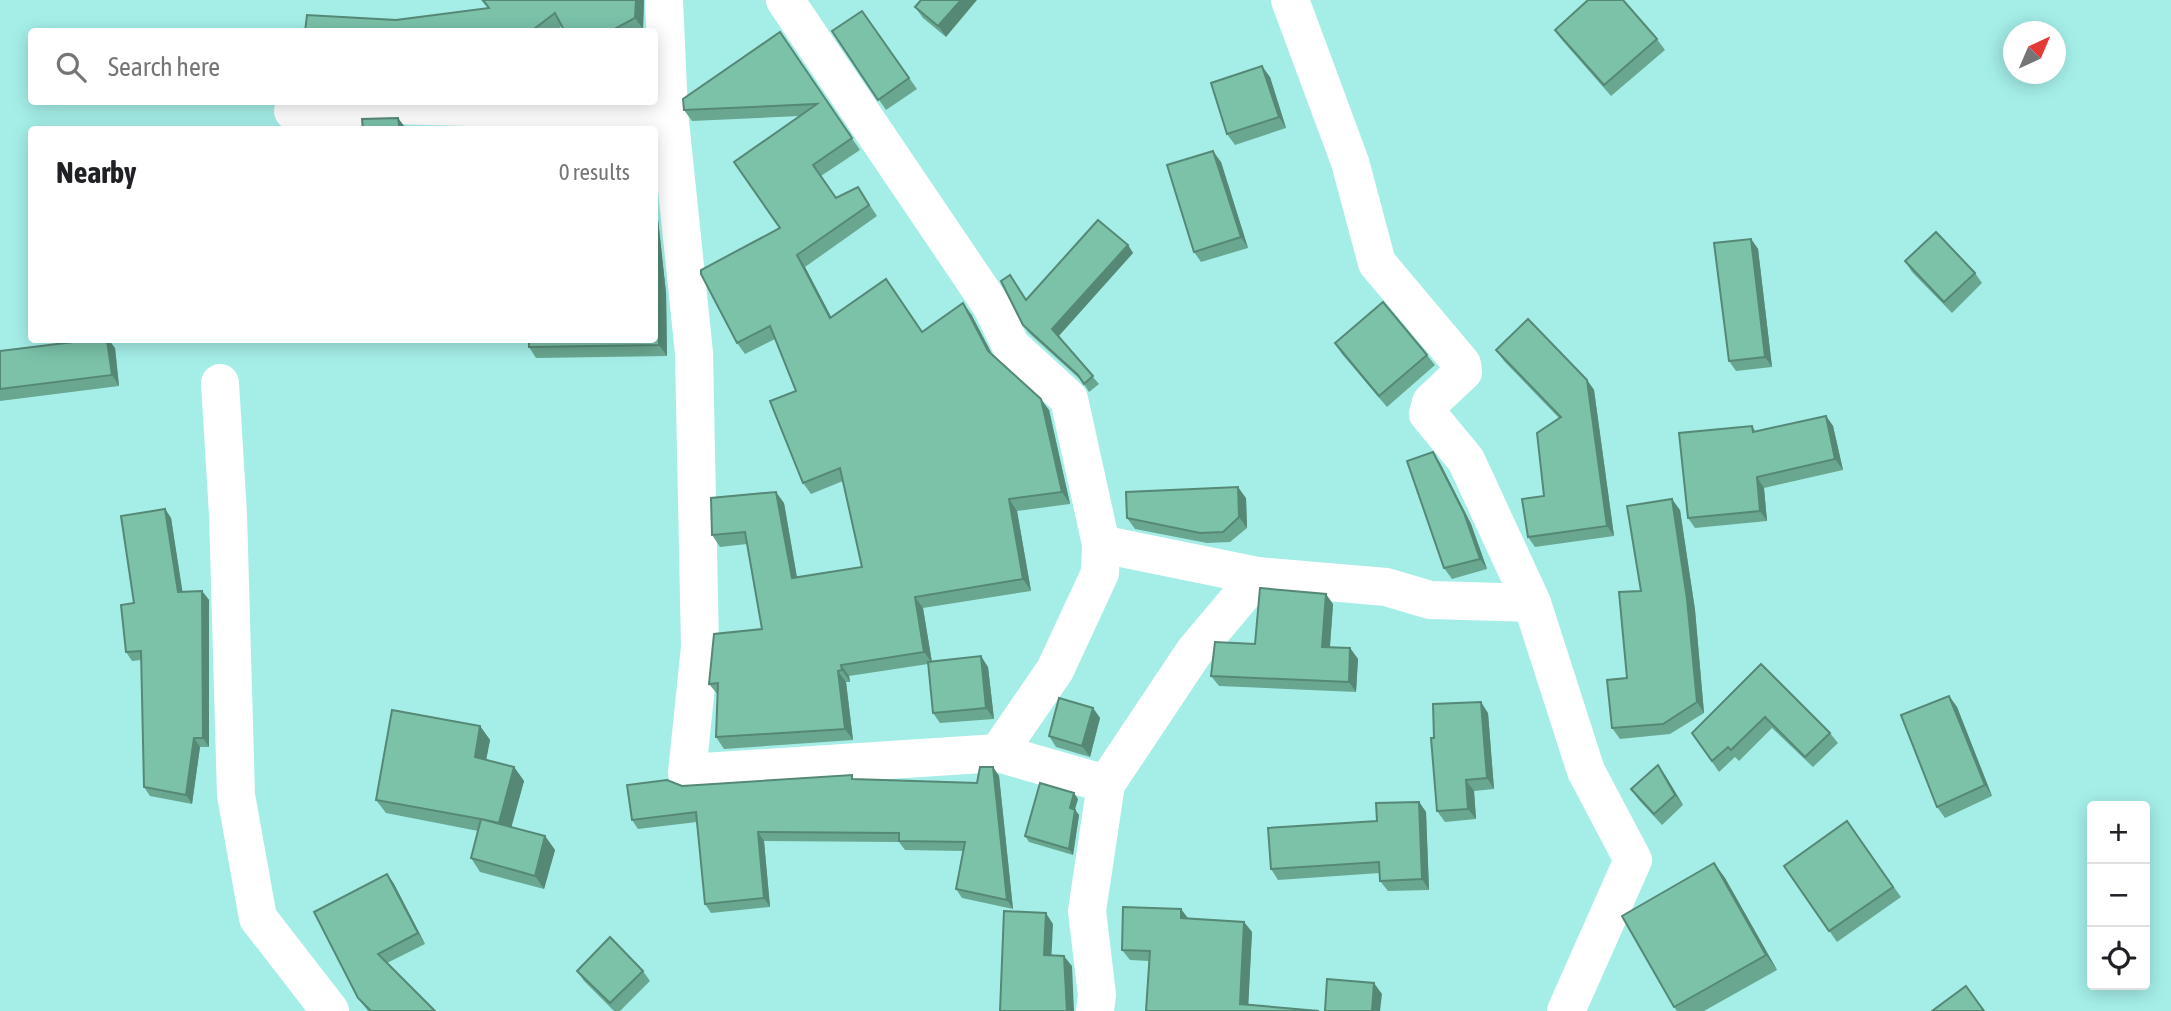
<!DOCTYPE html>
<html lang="en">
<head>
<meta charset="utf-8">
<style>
	:root { --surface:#fff; --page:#f6f6f6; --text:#202124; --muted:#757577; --line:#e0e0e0 }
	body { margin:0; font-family:"Asap Condensed",sans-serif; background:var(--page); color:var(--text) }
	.controls { position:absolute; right:21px; bottom:21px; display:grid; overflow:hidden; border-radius:7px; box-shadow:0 4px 18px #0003 }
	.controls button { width:63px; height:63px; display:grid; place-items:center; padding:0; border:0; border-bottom:2px solid var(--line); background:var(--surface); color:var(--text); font:35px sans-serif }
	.compass { position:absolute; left:2003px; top:21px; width:63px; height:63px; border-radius:50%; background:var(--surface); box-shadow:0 4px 18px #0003; rotate:44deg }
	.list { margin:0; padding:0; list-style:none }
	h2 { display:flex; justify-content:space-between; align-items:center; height:91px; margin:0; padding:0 28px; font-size:30px }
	h2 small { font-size:23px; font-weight:400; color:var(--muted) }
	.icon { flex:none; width:38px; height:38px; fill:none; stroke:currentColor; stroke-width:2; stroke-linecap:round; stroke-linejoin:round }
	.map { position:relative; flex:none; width:2171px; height:1011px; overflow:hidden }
	.search { position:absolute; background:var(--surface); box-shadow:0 4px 18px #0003; left:28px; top:28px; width:630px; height:77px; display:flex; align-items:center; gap:18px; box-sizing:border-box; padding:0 24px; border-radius:7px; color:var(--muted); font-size:26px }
	.panel { position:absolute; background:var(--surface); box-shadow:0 4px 18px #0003; left:28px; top:126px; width:630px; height:217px; border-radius:7px }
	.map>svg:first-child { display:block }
</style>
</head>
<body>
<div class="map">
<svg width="2171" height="1011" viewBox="0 0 2171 1011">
	<rect width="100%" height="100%" fill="#a5eee8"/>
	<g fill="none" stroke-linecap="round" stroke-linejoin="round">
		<g stroke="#fff" stroke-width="38">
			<polyline points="664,0 669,112 694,353 700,647 687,773 998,753 1106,784 1087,911 1097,995 1095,1011"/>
			<polyline points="785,0 991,305 1011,346 1069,399 1101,544 1100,573 1055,670 998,753"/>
			<polyline points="1290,0 1350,162 1377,263 1462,364 1463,372 1431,402 1428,414 1466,460 1532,603"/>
			<polyline points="293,111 387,105 669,112"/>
			<polyline points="220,383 228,514 236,795 258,918 330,1011"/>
			<polyline points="1101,544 1258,576 1386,587 1430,600 1532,603 1586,771 1633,860 1566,1011"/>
			<polyline points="1106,784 1194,652 1258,576"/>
		</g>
	</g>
	<g fill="#6aa791">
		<polygon points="481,0 644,0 643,29 639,32 565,32 562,26 554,32 305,32 488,8"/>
		<polygon points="921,0 946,37 923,18 915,7"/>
		<polygon points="862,11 917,89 886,110 832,31"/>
		<polygon points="1555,30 1657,39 1665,50 1611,96 1562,40"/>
		<polygon points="780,32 860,150 821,176 836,198 858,187 877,216 805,267 831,317 922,332 971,314 992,354 1049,410 1070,504 1017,511 1031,591 923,608 932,662 988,667 994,719 940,723 933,713 928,664 849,676 850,682 846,682 853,740 724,749 716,737 718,695 709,684 762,629 747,544 720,547 712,535 784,503 797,577 862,567 843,481 811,494 803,483 796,391 775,339 745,354 737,343 780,228 799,116 692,121 684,110"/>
		<polygon points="1270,77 1286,128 1235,145 1227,134"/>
		<polygon points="1221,162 1248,248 1201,262 1194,252"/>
		<polygon points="654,206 657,210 666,293 667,356 536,358 529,347 654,340"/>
		<polygon points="1751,239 1758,249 1772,367 1736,371 1729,361"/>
		<polygon points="1128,245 1133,253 1058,336 1099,384 1089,392 1082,381 1029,333 1023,325 1027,300"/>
		<polygon points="1905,261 1975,273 1982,283 1952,313 1912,272"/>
		<polygon points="1335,343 1427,355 1435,365 1387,407 1342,354"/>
		<polygon points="115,348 119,386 0,401 0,351"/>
		<polygon points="1496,350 1587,380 1594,390 1614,536 1535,547 1528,537 1544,496 1559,418 1504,361"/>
		<polygon points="1826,416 1833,426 1843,470 1764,488 1767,521 1695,528 1688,518 1752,426 1756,432"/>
		<polygon points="1440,463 1471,524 1487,569 1452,579 1444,568"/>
		<polygon points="1246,498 1247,528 1230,542 1207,543 1135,529 1127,518"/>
		<polygon points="165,509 171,518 182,592 202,591 209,600 209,747 200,747 192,804 150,796 144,787 141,660 132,661 126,652 134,603"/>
		<polygon points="1680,510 1695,610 1704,713 1670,734 1620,739 1612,728 1627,678 1641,591"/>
		<polygon points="1333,604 1330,647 1350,648 1358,659 1356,692 1219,686 1211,676 1255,644"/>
		<polygon points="1761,664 1830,733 1838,743 1813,767 1772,728 1739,761 1735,757 1719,772 1692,733"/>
		<polygon points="1949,696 1957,707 1992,796 1945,818 1937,807"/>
		<polygon points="1093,708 1100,718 1090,757 1056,747 1049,736"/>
		<polygon points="1488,713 1494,789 1474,791 1476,819 1445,822 1437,811 1434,738"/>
		<polygon points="480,726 490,740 486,760 514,767 524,781 511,827 545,836 555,850 544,889 480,872 471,858 478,831 386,813 376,800"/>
		<polygon points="993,767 999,776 1013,909 962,898 956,889 963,851 905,850 899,842 764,841 770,907 711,913 705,904 697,822 638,829 632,820 682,786 855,780 977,783"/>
		<polygon points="1665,775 1683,805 1662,825 1639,800 1631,789"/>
		<polygon points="1078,799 1075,810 1079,815 1073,855 1029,842 1025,836"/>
		<polygon points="1419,802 1426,812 1429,890 1388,891 1380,881 1380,873 1278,880 1271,869"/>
		<polygon points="1847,821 1901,897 1837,942 1784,866"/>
		<polygon points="1714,863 1725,878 1777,970 1704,1011 1677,1011 1674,1007"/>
		<polygon points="387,874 394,884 425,944 387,963 435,1011 368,1011 358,998"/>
		<polygon points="1181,909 1188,918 1244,922 1252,932 1248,1005 1146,1011 1149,961 1130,960 1122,950"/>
		<polygon points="577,971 643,971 650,981 620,1011 614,1011 584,981"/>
	</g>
	<g fill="#568876">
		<polygon points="636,0 644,0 643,29 635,18"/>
		<polygon points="961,0 977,0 946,37 938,26"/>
		<polygon points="1262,66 1270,77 1286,128 1279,117"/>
		<polygon points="398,118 405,127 405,130 400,130"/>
		<polygon points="1213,151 1221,162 1248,248 1241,237"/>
		<polygon points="654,206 657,210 666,293 667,356 659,345 654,245"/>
		<polygon points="1751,239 1758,249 1772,367 1765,357"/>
		<polygon points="1128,245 1133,253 1058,337 1052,329"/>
		<polygon points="797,255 805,267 838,330 830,318"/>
		<polygon points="963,303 971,314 996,362 988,351"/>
		<polygon points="107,340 109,340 115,348 119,386 112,375"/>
		<polygon points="1587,380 1594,390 1614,536 1607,526"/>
		<polygon points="1041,399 1049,410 1070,504 1062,492"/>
		<polygon points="1826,416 1833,426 1843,470 1835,459"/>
		<polygon points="1433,452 1440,463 1471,524 1487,569 1480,559"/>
		<polygon points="1757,477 1764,488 1767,521 1760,511"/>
		<polygon points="1238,487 1246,498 1247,528 1239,517"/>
		<polygon points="776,492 784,503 799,590 792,578"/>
		<polygon points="1009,499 1017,511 1031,591 1023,579"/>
		<polygon points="1672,499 1680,510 1695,610 1704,713 1697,702"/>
		<polygon points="165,509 171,518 184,601 178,592"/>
		<polygon points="202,591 209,600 209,747 203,738"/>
		<polygon points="1326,594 1333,604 1329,658 1322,647"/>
		<polygon points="915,597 923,608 932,663 924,652"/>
		<polygon points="1350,648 1358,659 1356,692 1349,682"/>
		<polygon points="981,656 988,667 994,719 986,708"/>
		<polygon points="841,665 849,676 850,682 842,670"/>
		<polygon points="838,671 846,682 853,740 845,729"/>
		<polygon points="1949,696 1957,707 1992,796 1985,785"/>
		<polygon points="1481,702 1488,713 1494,789 1487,778"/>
		<polygon points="1093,708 1100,718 1090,757 1082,746"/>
		<polygon points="480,726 490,740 484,771 475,757"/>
		<polygon points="194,738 200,747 192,804 186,795"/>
		<polygon points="1658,765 1665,775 1683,805 1675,795"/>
		<polygon points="514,767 524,781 509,836 499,823"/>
		<polygon points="993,767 999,776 1013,909 1007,900"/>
		<polygon points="1466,780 1474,791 1476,819 1468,809"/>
		<polygon points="1074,793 1078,799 1073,814 1070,808"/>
		<polygon points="1419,802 1426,812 1429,890 1422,879"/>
		<polygon points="1075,810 1079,815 1073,855 1069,849"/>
		<polygon points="758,832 764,841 770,907 764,898"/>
		<polygon points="545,836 555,850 544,889 535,876"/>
		<polygon points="1714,863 1725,878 1777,970 1766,955"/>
		<polygon points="387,874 394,884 425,944 418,933"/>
		<polygon points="1181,909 1188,919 1181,918"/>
		<polygon points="1046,913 1053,924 1051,965 1044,955"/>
		<polygon points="1244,922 1252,932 1248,1011 1240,1004"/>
		<polygon points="1064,956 1072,966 1074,1011 1067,1011"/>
		<polygon points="1374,983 1382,994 1380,1011 1372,1011"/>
	</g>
	<g fill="#7bc2a9" stroke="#568876" stroke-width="2">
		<polygon points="483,0 636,0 635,18 609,32 565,32 555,13 530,32 305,32 307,15 396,20 489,8"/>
		<polygon points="921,0 961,0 938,26 915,7"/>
		<polygon points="1588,0 1623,0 1657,39 1604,85 1555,30"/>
		<polygon points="862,11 909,78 878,100 832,31"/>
		<polygon points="780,32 852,138 813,165 836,198 858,187 869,205 797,255 830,318 886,279 922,332 963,303 988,351 1041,399 1062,492 1009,499 1023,579 915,597 924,652 841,665 842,670 838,671 845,729 716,737 718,683 709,684 714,634 762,629 745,532 712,535 711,498 776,492 792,578 862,567 840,468 803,483 770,401 796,391 770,326 737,343 701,274 701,270 780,228 734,162 817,104 684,110 683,99"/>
		<polygon points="1262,66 1279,117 1227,134 1211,83"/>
		<polygon points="398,118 400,130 363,130 362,119"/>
		<polygon points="1213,151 1241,237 1194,252 1167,165"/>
		<polygon points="1098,220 1128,245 1052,329 1093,376 1084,384 1078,375 1023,325 1001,281 1010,275 1026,300"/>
		<polygon points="1936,232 1975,273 1944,302 1905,261"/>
		<polygon points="1751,239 1765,357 1729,361 1714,243"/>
		<polygon points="654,245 658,282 659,345 529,347 529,340 654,340"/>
		<polygon points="1383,302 1427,355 1379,396 1335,343"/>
		<polygon points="1528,319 1587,380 1607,526 1528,537 1522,499 1544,496 1537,433 1561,417 1496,350"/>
		<polygon points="90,340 107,340 112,375 0,389 0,351"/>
		<polygon points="1826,416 1835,459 1757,477 1760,511 1688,518 1679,433 1752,426 1753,432"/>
		<polygon points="1433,452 1464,513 1480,559 1444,568 1407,461"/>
		<polygon points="1238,487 1239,517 1223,532 1200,533 1127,518 1126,492"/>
		<polygon points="1672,499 1687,599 1697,702 1663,724 1612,728 1607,680 1627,678 1619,592 1641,591 1627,506"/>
		<polygon points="165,509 178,592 202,591 203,738 194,738 186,795 144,787 141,651 126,652 121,605 134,603 121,516"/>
		<polygon points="1260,588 1326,594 1322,647 1350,648 1349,682 1211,676 1215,642 1255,644"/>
		<polygon points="981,656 986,708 933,713 928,662"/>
		<polygon points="1761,664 1830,733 1805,757 1765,717 1731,750 1728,747 1712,761 1692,733"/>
		<polygon points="1949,696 1985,785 1937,807 1901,715"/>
		<polygon points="1059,698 1093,708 1082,746 1049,736"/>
		<polygon points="1481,702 1487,778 1466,780 1468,809 1437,811 1431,738 1434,738 1433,704"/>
		<polygon points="392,710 480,726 475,757 514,767 499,823 481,819 545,836 535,876 471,858 481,819 376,800"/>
		<polygon points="1658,765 1675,795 1654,814 1631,789"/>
		<polygon points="980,767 993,767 1007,900 956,889 965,842 899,841 899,833 758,832 764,898 705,904 696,812 632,820 627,785 667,780 682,786 852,775 852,779 977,783"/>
		<polygon points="1040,783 1074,793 1070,808 1075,810 1069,849 1025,836"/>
		<polygon points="1419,802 1422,879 1380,881 1379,862 1271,869 1268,828 1377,821 1376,803"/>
		<polygon points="1847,821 1893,887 1829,931 1784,866"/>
		<polygon points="1714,863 1766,955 1674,1007 1622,916"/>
		<polygon points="387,874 418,933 378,954 435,1011 371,1011 358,998 314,912"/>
		<polygon points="1123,907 1181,909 1181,918 1244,922 1240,1004 1319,1011 1146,1011 1150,951 1122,950"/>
		<polygon points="1004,911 1046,913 1044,955 1064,956 1067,1011 1000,1011"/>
		<polygon points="610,937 643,971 610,1003 577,971"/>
		<polygon points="1327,979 1374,983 1372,1011 1325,1011"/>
		<polygon points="1966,986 1984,1011 1932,1011"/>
	</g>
</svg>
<div class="controls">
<button>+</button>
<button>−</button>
<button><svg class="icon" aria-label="locate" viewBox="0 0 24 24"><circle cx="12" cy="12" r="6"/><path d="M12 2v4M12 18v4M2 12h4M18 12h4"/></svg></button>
</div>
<svg class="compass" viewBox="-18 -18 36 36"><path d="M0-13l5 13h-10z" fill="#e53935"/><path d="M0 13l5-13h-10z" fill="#757577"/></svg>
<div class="search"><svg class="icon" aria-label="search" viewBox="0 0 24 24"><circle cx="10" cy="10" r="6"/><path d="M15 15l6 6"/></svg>Search here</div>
<section class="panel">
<h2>Nearby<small>0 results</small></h2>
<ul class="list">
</ul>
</section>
</div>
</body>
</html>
